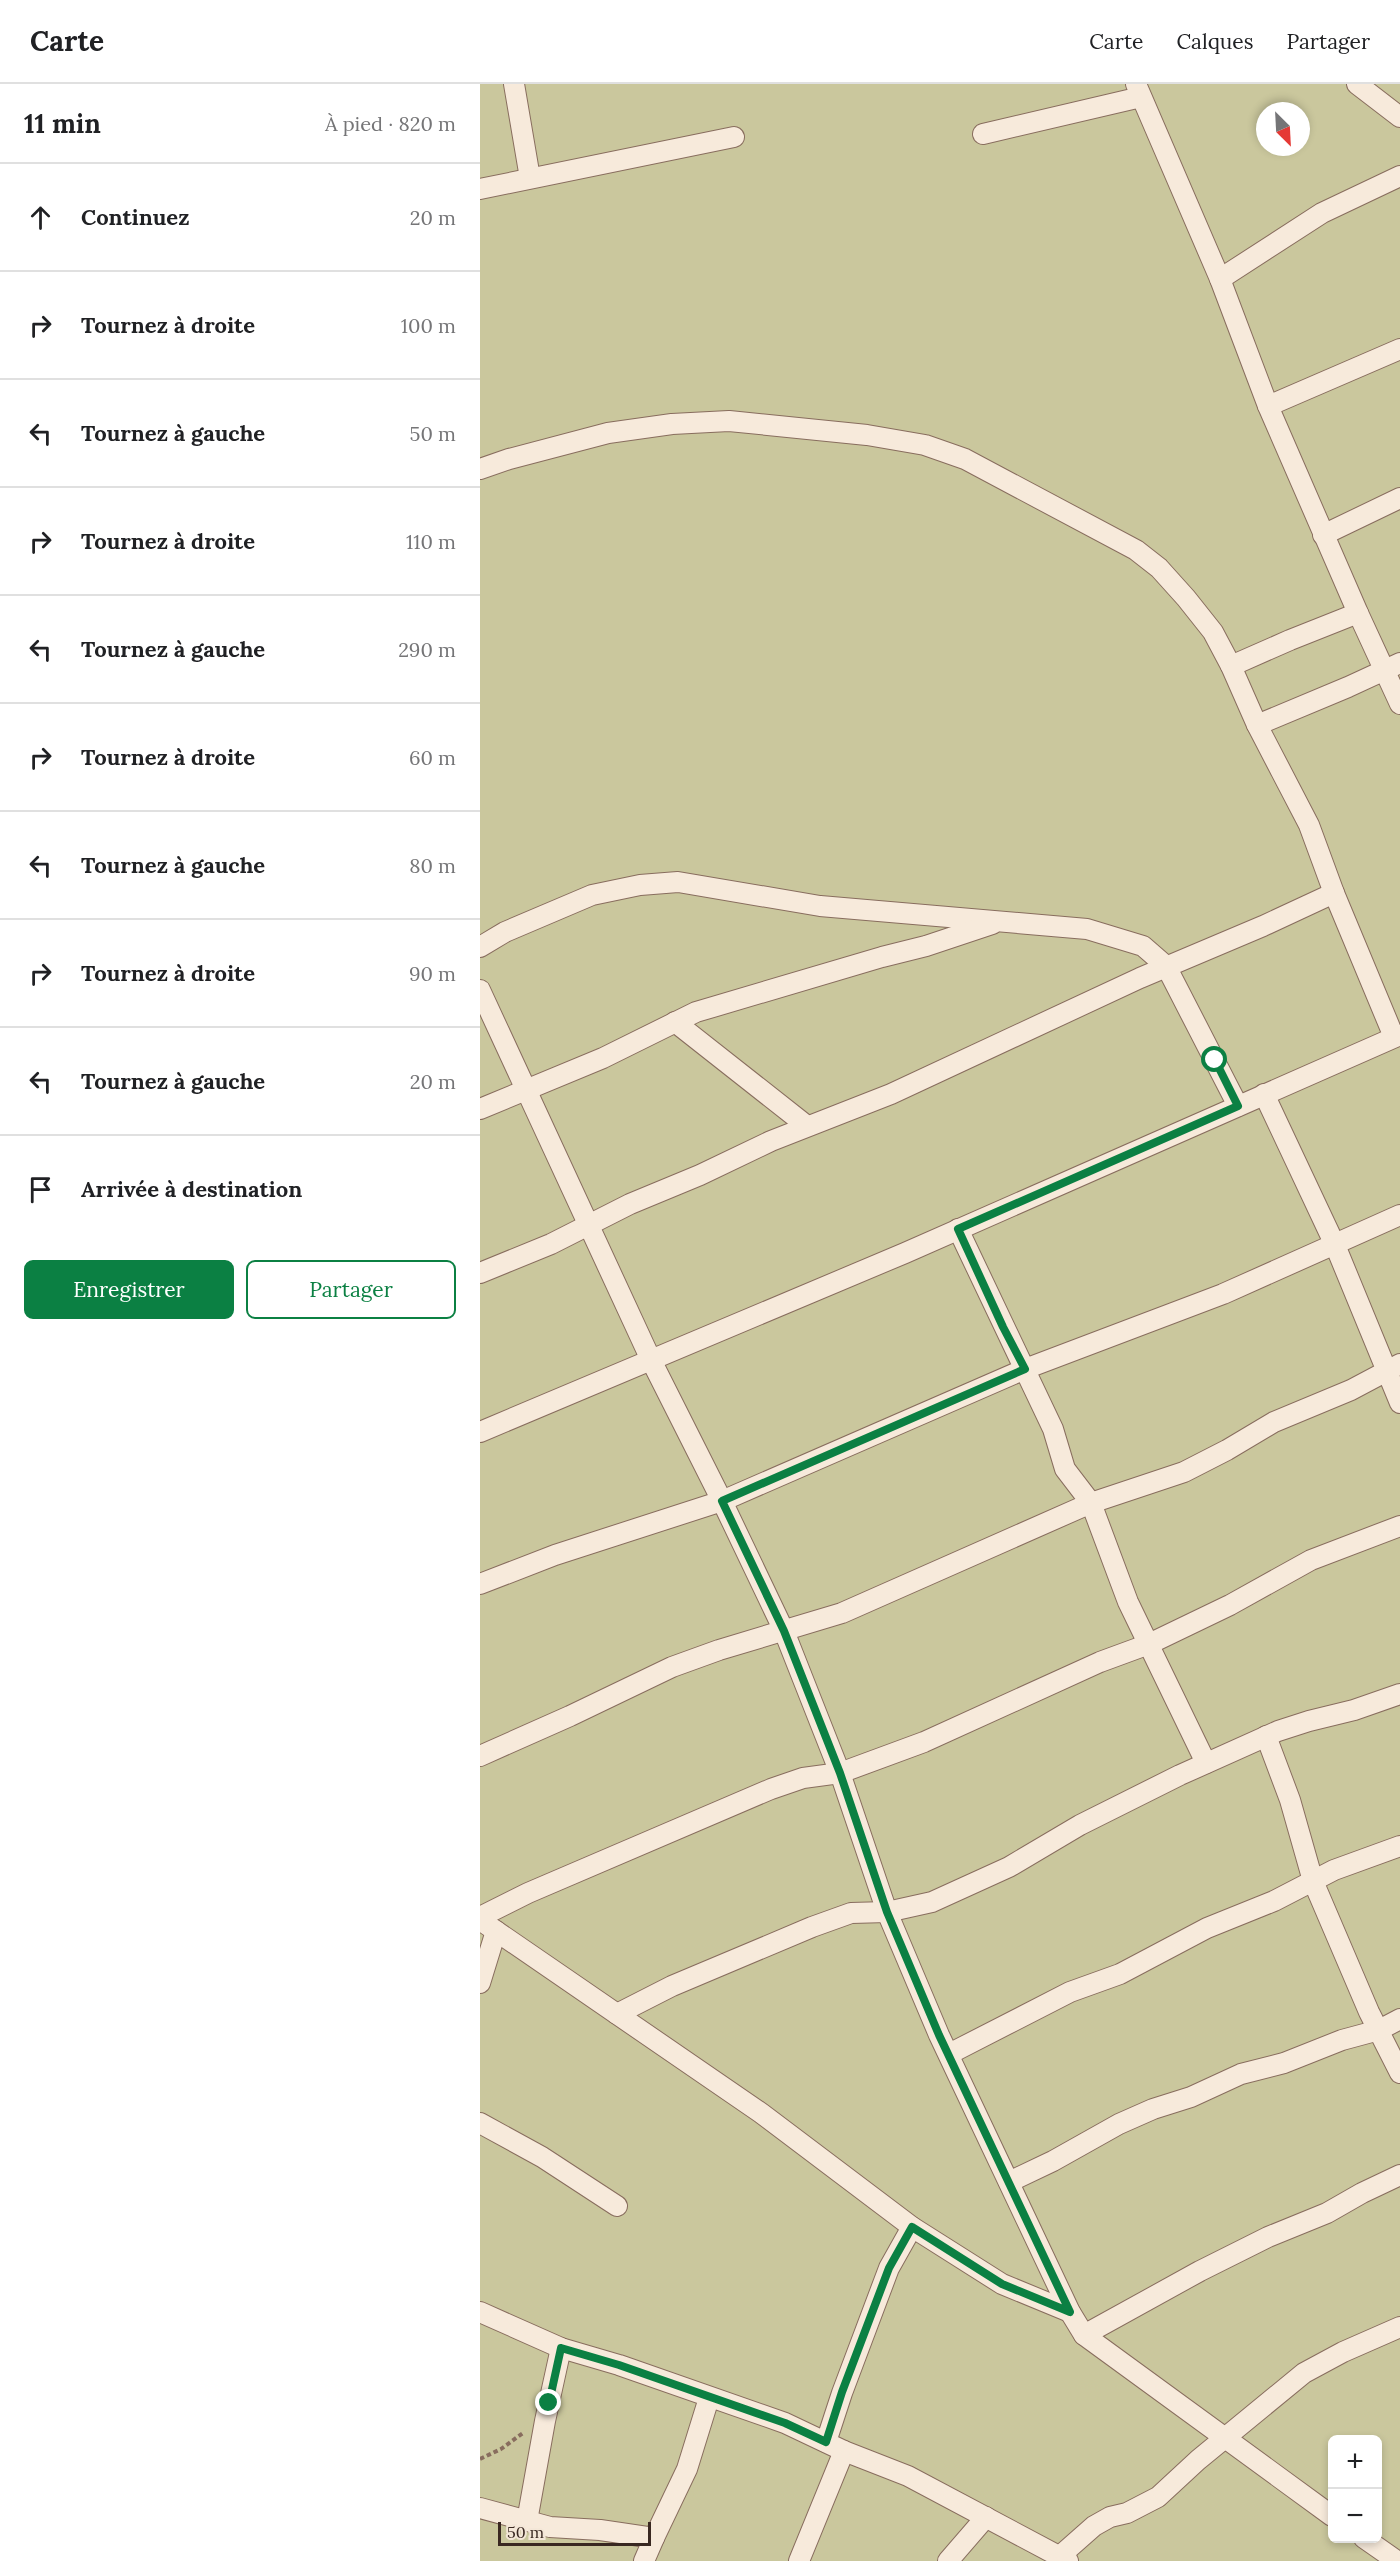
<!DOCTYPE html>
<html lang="fr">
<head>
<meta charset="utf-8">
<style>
	:root { --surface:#fff; --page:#f2f2f2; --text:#202124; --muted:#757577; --line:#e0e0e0; --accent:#0b8043 }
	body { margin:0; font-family:Lora,serif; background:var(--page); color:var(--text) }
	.controls { position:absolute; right:18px; bottom:18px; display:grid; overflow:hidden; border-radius:9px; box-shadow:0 3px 9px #0003 }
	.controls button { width:54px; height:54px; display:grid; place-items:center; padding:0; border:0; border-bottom:2px solid var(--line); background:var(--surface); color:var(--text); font:30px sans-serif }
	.compass { position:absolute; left:776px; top:18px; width:54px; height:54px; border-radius:50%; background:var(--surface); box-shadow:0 3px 9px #0003; rotate:156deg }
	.scale { position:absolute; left:18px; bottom:15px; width:153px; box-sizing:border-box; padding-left:6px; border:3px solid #392821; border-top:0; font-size:16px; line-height:21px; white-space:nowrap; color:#392821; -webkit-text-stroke:4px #f4e7d8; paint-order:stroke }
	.stop { position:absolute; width:18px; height:18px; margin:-14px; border:4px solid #0b8043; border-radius:50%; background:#fff }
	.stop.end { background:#0b8043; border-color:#fff; box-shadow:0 2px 6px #0008 }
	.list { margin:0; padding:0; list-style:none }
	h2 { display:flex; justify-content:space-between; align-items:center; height:78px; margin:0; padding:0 24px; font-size:26px }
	h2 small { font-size:20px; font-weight:400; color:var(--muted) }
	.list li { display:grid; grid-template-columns:39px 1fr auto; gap:18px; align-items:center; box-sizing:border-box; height:108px; padding:0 24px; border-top:2px solid var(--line) }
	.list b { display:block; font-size:22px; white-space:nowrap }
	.list em { font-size:20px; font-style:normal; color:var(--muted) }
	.actions { display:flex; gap:12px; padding:18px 24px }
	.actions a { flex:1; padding:14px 0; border:2px solid var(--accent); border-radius:9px; text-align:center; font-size:21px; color:var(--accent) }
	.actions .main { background:var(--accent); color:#fff }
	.icon { flex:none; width:33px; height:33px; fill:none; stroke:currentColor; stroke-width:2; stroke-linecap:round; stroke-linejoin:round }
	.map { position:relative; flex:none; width:920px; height:2477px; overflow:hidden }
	header { display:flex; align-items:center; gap:36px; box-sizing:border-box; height:84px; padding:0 30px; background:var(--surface); border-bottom:2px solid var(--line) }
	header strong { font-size:28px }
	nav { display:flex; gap:33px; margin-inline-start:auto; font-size:21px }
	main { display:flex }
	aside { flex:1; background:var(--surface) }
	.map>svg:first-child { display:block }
</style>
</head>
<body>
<header>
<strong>Carte</strong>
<nav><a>Carte</a><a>Calques</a><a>Partager</a></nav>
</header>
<main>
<aside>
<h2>11 min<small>À pied · 820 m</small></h2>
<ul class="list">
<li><svg class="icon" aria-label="ahead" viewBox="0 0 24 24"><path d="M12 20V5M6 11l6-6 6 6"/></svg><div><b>Continuez</b></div><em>20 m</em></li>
<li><svg class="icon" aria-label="right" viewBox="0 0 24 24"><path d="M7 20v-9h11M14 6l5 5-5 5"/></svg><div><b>Tournez à droite</b></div><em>100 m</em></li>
<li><svg class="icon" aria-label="left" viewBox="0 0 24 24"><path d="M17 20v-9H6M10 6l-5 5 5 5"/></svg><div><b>Tournez à gauche</b></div><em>50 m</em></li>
<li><svg class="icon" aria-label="right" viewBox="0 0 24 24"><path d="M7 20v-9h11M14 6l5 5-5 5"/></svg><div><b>Tournez à droite</b></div><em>110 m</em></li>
<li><svg class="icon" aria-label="left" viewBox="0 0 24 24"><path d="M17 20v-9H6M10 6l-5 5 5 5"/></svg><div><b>Tournez à gauche</b></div><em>290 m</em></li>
<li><svg class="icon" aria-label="right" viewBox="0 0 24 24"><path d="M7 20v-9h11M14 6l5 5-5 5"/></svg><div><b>Tournez à droite</b></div><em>60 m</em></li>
<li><svg class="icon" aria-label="left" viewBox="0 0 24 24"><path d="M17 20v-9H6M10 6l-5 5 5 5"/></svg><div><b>Tournez à gauche</b></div><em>80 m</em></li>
<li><svg class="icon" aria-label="right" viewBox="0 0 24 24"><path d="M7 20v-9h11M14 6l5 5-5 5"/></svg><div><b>Tournez à droite</b></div><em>90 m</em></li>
<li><svg class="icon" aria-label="left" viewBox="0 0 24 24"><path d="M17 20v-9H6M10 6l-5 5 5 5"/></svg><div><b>Tournez à gauche</b></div><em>20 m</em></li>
<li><svg class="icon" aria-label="arrive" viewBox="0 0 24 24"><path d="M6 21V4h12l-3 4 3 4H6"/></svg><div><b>Arrivée à destination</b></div></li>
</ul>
<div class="actions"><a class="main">Enregistrer</a><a>Partager</a></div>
</aside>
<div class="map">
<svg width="920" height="2477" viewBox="0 0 920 2477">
	<rect width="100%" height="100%" fill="#eddbc8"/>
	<path fill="#cac79d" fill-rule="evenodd" d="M0,0H920V2477H0ZM785,27H821V63H785ZM852,2356H898V2454H852Z"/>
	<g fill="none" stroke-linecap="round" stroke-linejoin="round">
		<defs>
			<g id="minor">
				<polyline points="34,0 50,94"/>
				<polyline points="656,0 740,195 788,322 878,529 920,620"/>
				<polyline points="877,0 920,33"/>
				<polyline points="503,50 661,13"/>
				<polyline points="0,105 254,53"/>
				<polyline points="740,195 842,129 920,92"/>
				<polyline points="788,322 920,265"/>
				<polyline points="0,385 29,375 128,349 192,340 249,337 387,351 445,361 485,375 656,466 679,484 706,514 733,548 751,582 777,641 829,741 854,809 914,953"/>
				<polyline points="843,451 920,414"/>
				<polyline points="751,582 810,556 878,529"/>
				<polyline points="777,641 868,603 920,579"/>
				<polyline points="0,863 25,848 112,811 160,801 198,798 340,822 607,845 663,862 686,882 758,1022"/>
				<polyline points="0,906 171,1276 242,1417 304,1547 360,1689 407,1828 459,1951 590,2228 604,2251 852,2432"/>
				<polyline points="195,938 327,1042"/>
				<polyline points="784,1010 855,1161 920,1319"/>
				<polyline points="0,1025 123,974 216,928 402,873 446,862 512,840"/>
				<polyline points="478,1145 573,1345 585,1385 611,1419 648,1518 726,1679"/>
				<polyline points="0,1189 71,1160 150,1120 220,1091 291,1057 411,1010 660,894 783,842 854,809"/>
				<polyline points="0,1348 425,1169 920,951"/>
				<polyline points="0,1500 75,1471 242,1417 545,1285 743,1210 920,1131"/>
				<polyline points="786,1652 810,1716 833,1797 889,1928 920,1989"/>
				<polyline points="0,1672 90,1632 192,1583 239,1566 362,1529 611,1419 704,1388 747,1366 794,1338 871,1306 920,1280"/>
				<polyline points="0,1833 48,1809 291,1705 323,1694 360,1689 444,1658 620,1578 669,1560 750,1521 831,1476 920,1442"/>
				<polyline points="0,1836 281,2029 432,2143 522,2200 590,2228"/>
				<polyline points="0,1899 16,1847"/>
				<polyline points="137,1930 192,1902 332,1843 371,1829 407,1828 452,1818 529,1783 600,1741 700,1691 798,1647 829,1637 874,1626 920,1610"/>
				<polyline points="469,1970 590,1908 640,1890 727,1844 794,1817 854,1786 920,1762"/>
				<polyline points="0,2039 62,2073 137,2122"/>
				<polyline points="529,2098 573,2077 639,2040 673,2025 711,2013 761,1990 804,1979 862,1956 899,1946 920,1935"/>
				<polyline points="0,2228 81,2264 139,2281 305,2339 364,2367 428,2392 588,2477"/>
				<polyline points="604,2251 720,2187 788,2153 847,2129 882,2109 920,2091"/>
				<polyline points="346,2358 362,2309 409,2184 432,2143"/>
				<polyline points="0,2424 70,2443 120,2446 174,2454 207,2385 229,2314"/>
				<polyline points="47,2437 65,2337 81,2264"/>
				<polyline points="884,2454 917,2477"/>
				<polyline points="580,2472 614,2442 630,2433 647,2429 678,2413 718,2376 824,2289 863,2268 920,2243"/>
				<polyline points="164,2477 174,2454"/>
				<polyline points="319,2477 364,2367"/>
				<polyline points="468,2477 506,2433"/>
			</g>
		</defs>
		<use href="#minor" stroke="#886d5e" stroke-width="22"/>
		<polyline stroke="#886d5e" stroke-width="4" stroke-dasharray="4.5 3" stroke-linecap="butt" points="0,2375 21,2365 43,2349"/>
		<use href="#minor" stroke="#f7eadb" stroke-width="20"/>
	</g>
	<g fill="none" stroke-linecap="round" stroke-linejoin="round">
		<polyline stroke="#0b8043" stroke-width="8" points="69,2319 81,2264 139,2281 305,2339 346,2358 362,2308 409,2184 432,2143 522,2200 590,2228 459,1951 407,1828 360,1689 304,1547 242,1417 545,1285 523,1243 478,1145 758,1022 735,976"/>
	</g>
</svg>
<div class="controls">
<button>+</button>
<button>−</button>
</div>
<svg class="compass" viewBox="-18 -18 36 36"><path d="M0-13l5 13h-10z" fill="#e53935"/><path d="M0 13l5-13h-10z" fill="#757577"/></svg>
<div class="scale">50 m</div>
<div class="stop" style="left:735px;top:976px"></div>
<div class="stop end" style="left:69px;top:2319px"></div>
</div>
</main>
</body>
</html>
